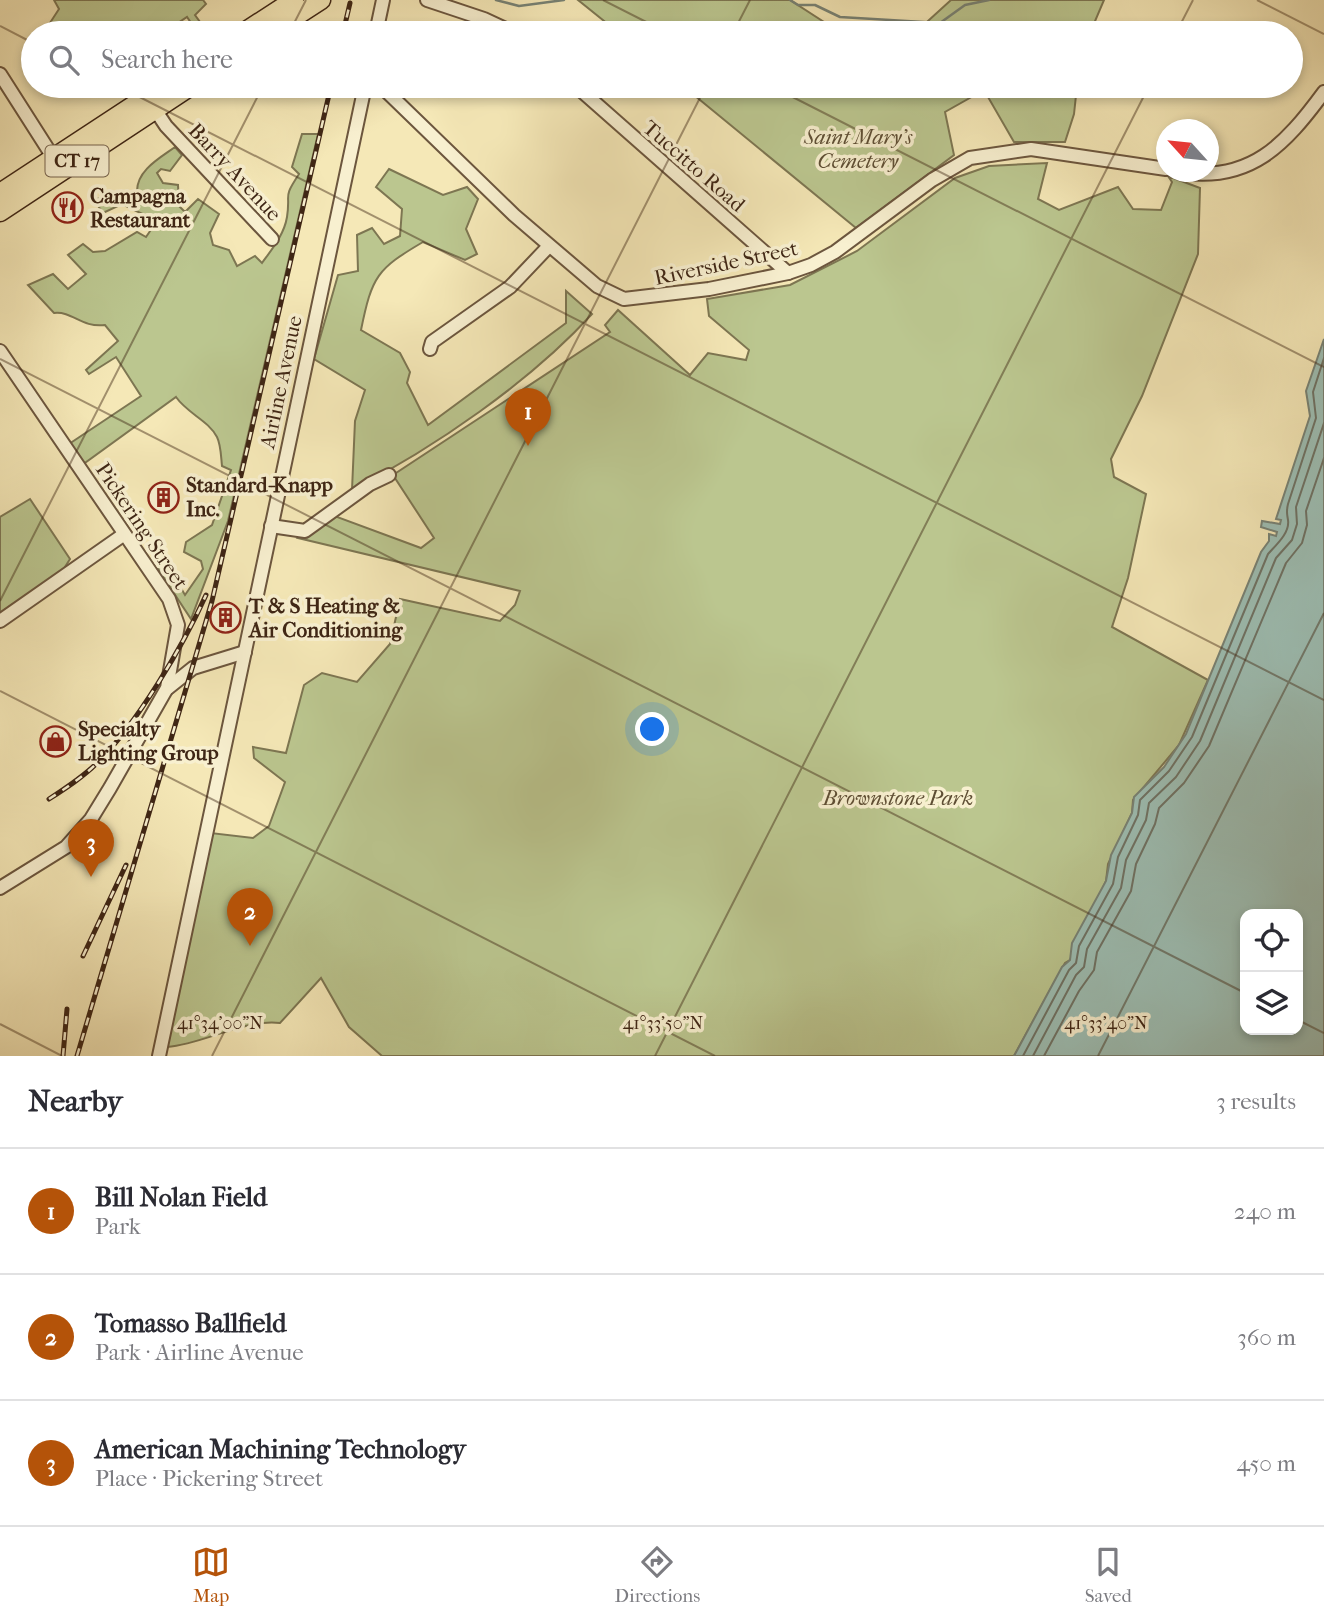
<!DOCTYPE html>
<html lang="en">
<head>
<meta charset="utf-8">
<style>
	:root { --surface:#fff; --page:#f7f7f7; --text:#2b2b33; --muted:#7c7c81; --line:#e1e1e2; --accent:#b45309 }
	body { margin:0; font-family:"IM FELL French Canon",serif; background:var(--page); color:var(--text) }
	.controls { position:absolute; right:21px; bottom:21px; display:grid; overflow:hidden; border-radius:14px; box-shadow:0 4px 10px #0003 }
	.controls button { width:63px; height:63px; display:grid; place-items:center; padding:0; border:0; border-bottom:2px solid var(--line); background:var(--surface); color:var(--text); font:35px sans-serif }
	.compass { position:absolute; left:1156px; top:119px; width:63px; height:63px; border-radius:50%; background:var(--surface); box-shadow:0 4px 10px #0003; rotate:297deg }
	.you { position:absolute; left:653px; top:730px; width:24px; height:24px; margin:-18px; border:5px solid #fff; border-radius:50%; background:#1a73e8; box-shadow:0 0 0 10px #1a73e833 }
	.badge { display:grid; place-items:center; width:46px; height:46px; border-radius:50%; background:var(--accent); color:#fff; font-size:23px; font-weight:700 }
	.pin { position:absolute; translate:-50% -58px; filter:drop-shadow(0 2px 4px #0008) }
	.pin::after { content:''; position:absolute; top:37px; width:24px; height:21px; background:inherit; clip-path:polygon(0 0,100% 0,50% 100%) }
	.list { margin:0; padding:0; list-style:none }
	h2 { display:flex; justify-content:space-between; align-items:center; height:91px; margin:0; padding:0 28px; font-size:30px }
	h2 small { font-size:23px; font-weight:400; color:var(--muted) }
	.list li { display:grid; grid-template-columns:46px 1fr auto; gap:21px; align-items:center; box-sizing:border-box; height:126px; padding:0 28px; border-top:2px solid var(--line) }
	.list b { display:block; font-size:26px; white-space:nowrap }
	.list p { margin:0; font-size:23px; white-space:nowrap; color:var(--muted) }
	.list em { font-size:23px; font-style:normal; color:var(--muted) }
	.icon { flex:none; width:38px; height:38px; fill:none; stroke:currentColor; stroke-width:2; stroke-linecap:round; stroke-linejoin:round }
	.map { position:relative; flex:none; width:1324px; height:1056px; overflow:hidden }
	.search { position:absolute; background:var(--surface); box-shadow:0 4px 10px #0003; left:21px; right:21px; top:21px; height:77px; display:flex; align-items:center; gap:18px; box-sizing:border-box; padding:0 24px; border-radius:38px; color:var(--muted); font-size:26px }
	.sheet { height:469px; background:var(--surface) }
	nav { display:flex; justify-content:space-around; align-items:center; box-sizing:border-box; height:98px; border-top:2px solid var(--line); background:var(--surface); font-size:19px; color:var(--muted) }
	nav a { display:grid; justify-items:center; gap:4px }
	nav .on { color:var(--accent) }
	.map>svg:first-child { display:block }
</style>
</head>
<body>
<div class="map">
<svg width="1324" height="1056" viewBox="0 0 1324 1056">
	<rect width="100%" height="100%" fill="#f5e8b7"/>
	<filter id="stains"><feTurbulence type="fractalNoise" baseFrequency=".00286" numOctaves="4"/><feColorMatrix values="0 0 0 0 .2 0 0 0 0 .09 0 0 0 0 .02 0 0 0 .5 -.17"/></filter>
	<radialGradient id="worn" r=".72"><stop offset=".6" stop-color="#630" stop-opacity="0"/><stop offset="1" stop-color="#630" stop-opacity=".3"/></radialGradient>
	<g fill="#bbc68f" stroke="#7d7652" stroke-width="2">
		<polygon points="54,0 203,0 206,4 195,15 208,33 198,33 187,17 163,33 50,33 46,29 59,9"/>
		<polygon points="578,0 790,0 838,31 891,32 917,31 951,0 1104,0 1090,33 619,33"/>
		<polygon points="683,86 1077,86 1074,114 1065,142 1014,142 984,90 945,112 954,155 856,228"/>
		<path d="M302,134H318L228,521L191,619L158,569L168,566L185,595L203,569L201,561L184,552L186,542L212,525L231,470L222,466C221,457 221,445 217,437C208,420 188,414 176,397L82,465L69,444L141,396L116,357L89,374L86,370L118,341L105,325C81,328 73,311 54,313L28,285L53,274L68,289L86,274L68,255L83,244L93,252L105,251L137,232L146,237L157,221L122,204L103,213L94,200L119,191L130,195L137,191C137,170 160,158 175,147L182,155L170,171L161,169L157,173L163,183L178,185L179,206L185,212L198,199L219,214L210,233L213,245L229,250L237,266L255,256L262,263C272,249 284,235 287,217C291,191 282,200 299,174L292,167Z"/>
		<path d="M1047,163L1038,199L1059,210L1118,187L1133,209L1161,210L1172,182L1168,176L1200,188L1198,254L1142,396L1111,459L1114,477L1146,494L1128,578L1112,627L1208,680L1179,745L1133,800L1132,813L1108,864L1106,881L1070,960L1065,963L1014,1056H382L349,1027L321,978L280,1023C242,1019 205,1044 167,1047L211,833L253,838L269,826L285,782L254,758L253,747L286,753L304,685L322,673L357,682L390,644L400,599L500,621L515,605L520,591L298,538L332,515L421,548L434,538L393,475L610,332L605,325L618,310L690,375L708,353L746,360L749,350L709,316L707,299L790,285L857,251L955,178L989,166Z"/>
		<path d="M389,169L443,195L467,187L478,199L466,229L477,254L465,260L423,242C377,269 372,276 361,330L400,353L410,372L407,383L428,425L566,323V291L592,314C530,382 434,448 352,490L355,421L365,390L314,359L338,275L358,271L357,235L372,228L384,244L400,236L402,209L376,187Z"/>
		<polygon points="30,499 70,559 63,570 0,613 0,517"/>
	</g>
	<path fill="#9dbfb5" stroke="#778275" stroke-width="2" fill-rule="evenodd" d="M1324,339V1056H1014L1062,967L1070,960L1072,943L1106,881L1111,855L1132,813L1134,797L1164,767L1186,734L1261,552L1269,541V534L1276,536L1277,532L1261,527L1262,521L1280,524L1281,520L1276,519L1310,416L1306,391ZM1245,914H1298V1030H1245Z"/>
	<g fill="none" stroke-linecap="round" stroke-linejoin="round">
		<g stroke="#6e7265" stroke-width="2">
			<path d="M1023,1056L1069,970L1076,963L1079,946L1113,884L1118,857L1138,815L1140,800L1169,771L1192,737L1268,554C1276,545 1290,533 1288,520C1287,513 1286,512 1288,504L1316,418L1313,392L1324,358"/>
			<polyline points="1033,1056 1076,975 1084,967 1087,949 1121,888 1126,860 1146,820 1149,803 1176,777 1200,741 1276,558 1292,540 1297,524 1296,507 1324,423"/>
			<polyline points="1044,1056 1079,991 1094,970 1097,952 1131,891 1136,864 1155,824 1159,808 1184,783 1209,746 1286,563 1302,543 1307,525 1306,511 1324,458"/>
		</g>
		<g stroke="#778275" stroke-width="2.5">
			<polyline points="496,0 519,6 564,0"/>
			<polyline points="790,0 798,5 815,5 840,17 940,23 965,5 989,0"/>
		</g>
		<defs>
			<g id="minor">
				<polyline points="427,0 484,19 514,33"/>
				<polyline points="376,33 383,0"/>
				<polyline points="0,74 58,165"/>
				<polyline points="381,86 514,215 597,286 624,299 709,289 788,273 811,265 835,252 932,180 970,158 1031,149 1166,169"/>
				<polyline points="576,86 788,273"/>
				<polyline points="152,105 166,126 272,239"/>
				<path d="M1180,172C1250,183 1285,145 1324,92"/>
				<polyline points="430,349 432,342 510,287 549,246"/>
				<polyline points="0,351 169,599 178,625 167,688 110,788 91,819 66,847 0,888"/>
				<polyline points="271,526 305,531 370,484 389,475"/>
				<polyline points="0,621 123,535"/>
				<polyline points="168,688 193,668 245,652"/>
				<polyline points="159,1056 365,86"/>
			</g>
			<g id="highway">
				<polyline points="243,33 294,0"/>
				<polyline points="270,33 321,0"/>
				<polyline points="0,193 163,86"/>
				<polyline points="0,212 191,86"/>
			</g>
		</defs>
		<use href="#minor" stroke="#6c563e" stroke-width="16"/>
		<use href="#highway" stroke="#3f2615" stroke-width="21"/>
		<use href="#minor" stroke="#f8f0d0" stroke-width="12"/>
		<use href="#highway" stroke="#f5e8b7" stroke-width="18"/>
		<defs>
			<g id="rail">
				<polyline points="343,33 350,3"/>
				<path d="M49,799C66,788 83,777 97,763C137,724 183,646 206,595"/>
				<polyline points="83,956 126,865"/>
				<polyline points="63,1056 67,1009"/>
				<polyline points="77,1056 212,601 331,86"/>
			</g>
		</defs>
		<use href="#rail" stroke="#3f2615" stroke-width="5"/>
		<use href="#rail" stroke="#f8f0d0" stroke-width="2.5" stroke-dasharray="8" stroke-linecap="butt"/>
	</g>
	<path fill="none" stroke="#3f2615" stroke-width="2" stroke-opacity="0.45" d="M603,0L668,33M1257,0L1324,34M0,26L33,43M289,33L306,0M733,33L750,0M1176,33L1193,0M118,86L1324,700M771,86L1324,367M0,359L1245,993M0,601L263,86M0,691L715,1056M1298,1020L1324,1033M0,1024L62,1056M212,1056L706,86M655,1056L1149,86M1098,1056L1324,613"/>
	<defs>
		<symbol id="restaurant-ring" viewBox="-11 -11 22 22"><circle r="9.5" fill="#f8f0d0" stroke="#8f2418" stroke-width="1.5"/><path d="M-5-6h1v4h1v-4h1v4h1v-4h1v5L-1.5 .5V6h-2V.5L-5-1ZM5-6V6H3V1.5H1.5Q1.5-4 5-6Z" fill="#8f2418"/></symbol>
		<symbol id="building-ring" viewBox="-11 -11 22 22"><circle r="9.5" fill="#f8f0d0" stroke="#8f2418" stroke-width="1.5"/><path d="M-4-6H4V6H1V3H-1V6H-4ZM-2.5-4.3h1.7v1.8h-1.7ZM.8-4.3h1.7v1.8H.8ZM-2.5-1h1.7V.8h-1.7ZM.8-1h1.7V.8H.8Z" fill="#8f2418"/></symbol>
		<symbol id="shop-ring" viewBox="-11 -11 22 22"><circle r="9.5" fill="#f8f0d0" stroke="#8f2418" stroke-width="1.5"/><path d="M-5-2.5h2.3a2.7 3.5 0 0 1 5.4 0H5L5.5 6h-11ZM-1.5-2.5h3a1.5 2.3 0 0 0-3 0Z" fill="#8f2418"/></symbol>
	</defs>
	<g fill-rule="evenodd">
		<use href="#restaurant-ring" x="50" y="190" width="35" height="35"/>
		<use href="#building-ring" x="146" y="480" width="35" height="35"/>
		<use href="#building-ring" x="208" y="600" width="35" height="35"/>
		<use href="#shop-ring" x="38" y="724" width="35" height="35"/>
	</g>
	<g text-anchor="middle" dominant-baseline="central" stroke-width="7" stroke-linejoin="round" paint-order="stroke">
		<rect fill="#f8f0d0" stroke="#76634d" stroke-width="2" x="45.5" y="145.5" width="63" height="31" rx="5"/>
		<g font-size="19" font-weight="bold" fill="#3f2615">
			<text x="77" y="161">CT 17</text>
		</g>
		<g font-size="21" font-style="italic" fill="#5e4e34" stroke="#f8f0d0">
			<text x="858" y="137">Saint Mary's<tspan x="858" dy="24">Cemetery</tspan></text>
			<text x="898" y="798">Brownstone Park</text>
		</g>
		<g font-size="21" fill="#3f2615" stroke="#f8f0d0">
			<text transform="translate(694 166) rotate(41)">Tuccitto Road</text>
			<text transform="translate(235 172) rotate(47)">Barry Avenue</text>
			<text transform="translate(726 263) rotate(-12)">Riverside Street</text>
			<text transform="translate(281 382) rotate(-78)">Airline Avenue</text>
			<text transform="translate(142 526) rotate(56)">Pickering Street</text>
		</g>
		<g font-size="21" font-weight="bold" fill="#3f2615" stroke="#f8f0d0" text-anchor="start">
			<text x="90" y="196">Campagna<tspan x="90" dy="24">Restaurant</tspan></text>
			<text x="186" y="485">Standard-Knapp<tspan x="186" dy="24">Inc.</tspan></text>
			<text x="249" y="606">T &amp; S Heating &amp;<tspan x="249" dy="24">Air Conditioning</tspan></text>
			<text x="78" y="729">Specialty<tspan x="78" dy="24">Lighting Group</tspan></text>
		</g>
	</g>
	<g font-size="18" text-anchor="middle" fill="#3f2615" stroke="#f8f0d0" stroke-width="7" stroke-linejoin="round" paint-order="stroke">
		<text x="220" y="1029">41°34'00"N</text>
		<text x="663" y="1029">41°33'50"N</text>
		<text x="1106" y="1029">41°33'40"N</text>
	</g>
	<rect width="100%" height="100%" filter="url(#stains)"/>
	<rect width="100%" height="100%" fill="url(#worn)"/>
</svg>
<div class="controls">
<button><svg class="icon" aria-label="locate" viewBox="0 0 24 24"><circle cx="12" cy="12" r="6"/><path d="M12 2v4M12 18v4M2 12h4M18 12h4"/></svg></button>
<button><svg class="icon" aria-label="layers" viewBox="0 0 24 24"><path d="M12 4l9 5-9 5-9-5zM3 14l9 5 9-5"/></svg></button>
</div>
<svg class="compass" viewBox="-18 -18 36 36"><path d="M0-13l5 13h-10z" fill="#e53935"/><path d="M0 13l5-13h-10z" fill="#7c7c81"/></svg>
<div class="you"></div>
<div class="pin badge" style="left:528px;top:446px">1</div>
<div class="pin badge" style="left:250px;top:946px">2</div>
<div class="pin badge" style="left:91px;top:877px">3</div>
<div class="search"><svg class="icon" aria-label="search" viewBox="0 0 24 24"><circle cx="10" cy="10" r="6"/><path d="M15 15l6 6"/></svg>Search here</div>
</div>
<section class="sheet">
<h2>Nearby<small>3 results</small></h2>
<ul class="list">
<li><span class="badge">1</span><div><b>Bill Nolan Field</b><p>Park</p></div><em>240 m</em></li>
<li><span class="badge">2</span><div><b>Tomasso Ballfield</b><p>Park · Airline Avenue</p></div><em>360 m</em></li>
<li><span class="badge">3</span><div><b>American Machining Technology</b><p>Place · Pickering Street</p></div><em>450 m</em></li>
</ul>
</section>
<nav>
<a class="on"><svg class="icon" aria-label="map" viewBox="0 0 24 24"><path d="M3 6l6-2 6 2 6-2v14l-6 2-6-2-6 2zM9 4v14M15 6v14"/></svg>Map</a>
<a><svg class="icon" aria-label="directions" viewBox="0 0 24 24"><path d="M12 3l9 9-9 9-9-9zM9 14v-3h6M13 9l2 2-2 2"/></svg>Directions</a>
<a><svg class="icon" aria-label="saved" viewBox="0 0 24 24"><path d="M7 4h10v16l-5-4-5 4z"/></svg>Saved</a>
</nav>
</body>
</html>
